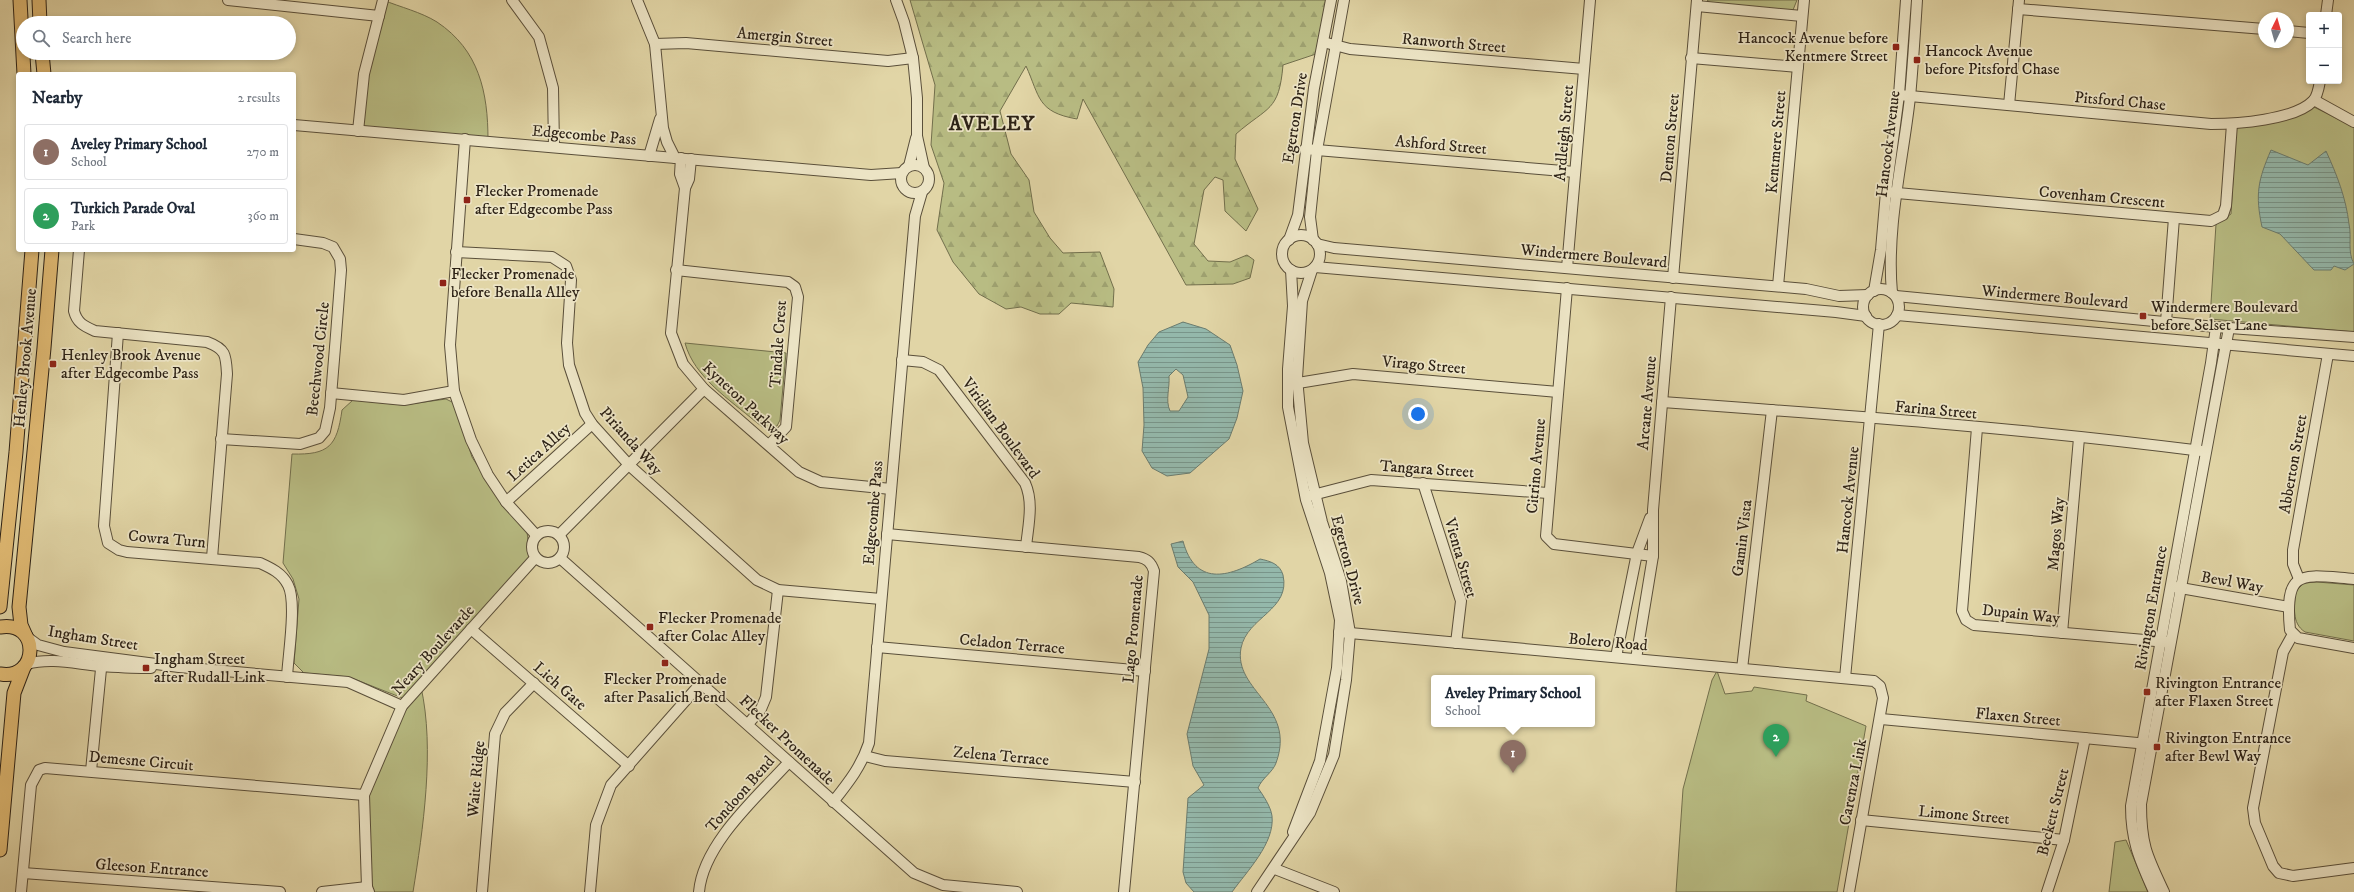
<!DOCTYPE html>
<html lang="en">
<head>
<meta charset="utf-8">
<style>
	:root { --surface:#fff; --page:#f2f2f3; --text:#1f2937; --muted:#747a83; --line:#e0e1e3; --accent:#b45309 }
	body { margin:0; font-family:"IM FELL DW Pica",serif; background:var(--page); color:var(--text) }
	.controls { position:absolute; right:12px; top:12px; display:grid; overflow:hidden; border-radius:4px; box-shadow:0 2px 6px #0003 }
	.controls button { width:36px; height:36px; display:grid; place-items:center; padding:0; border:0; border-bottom:1px solid var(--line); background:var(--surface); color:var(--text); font:20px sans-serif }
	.compass { position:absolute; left:2258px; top:12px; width:36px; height:36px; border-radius:50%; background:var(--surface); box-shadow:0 2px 6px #0003; rotate:5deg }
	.you { position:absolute; left:1418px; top:414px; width:14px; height:14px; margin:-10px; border:3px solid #fff; border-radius:50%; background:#1a73e8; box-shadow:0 0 0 6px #1a73e833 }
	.badge { display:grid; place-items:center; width:26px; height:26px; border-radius:50%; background:var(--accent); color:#fff; font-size:13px; font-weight:700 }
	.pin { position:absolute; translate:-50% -33px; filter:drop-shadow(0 1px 2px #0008) }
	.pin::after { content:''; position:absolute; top:21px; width:14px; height:12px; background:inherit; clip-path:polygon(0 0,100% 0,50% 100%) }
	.popup { position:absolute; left:1431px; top:675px; width:164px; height:52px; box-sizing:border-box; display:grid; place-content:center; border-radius:4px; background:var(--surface); filter:drop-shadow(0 1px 3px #0005); font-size:13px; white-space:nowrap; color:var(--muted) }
	.popup b { font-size:15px; color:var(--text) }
	.popup::after { content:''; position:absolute; left:50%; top:100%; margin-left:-8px; border:8px solid transparent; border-top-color:var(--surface) }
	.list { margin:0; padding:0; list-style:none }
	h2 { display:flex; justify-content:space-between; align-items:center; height:52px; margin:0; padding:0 16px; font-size:17px }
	h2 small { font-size:13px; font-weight:400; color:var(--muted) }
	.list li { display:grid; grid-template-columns:26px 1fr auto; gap:12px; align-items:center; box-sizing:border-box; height:56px; margin:0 8px 8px; padding:0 8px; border:1px solid var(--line); border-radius:4px }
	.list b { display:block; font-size:15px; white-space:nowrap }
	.list p { margin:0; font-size:13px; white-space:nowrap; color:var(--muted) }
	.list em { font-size:13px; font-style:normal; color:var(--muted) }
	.icon { flex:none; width:22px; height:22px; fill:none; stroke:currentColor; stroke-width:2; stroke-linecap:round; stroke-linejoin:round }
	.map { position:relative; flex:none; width:2354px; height:892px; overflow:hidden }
	.search { position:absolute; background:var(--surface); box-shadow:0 2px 6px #0003; left:16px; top:16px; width:280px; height:44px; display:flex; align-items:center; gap:10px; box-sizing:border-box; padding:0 14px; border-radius:22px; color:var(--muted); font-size:15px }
	.panel { position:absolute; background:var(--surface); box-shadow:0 2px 6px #0003; left:16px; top:72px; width:280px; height:180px; border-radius:4px }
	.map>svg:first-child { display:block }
</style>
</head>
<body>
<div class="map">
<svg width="2354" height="892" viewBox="0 0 2354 892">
	<defs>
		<pattern id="forest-firs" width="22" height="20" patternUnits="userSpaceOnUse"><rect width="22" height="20" fill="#b8bc83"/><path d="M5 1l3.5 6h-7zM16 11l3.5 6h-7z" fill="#9ea170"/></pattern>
		<pattern id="water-rules" width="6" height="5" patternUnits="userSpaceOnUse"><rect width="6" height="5" fill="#94b8ab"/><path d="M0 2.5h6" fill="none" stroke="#79958a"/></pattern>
	</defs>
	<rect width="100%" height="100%" fill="#e1d5a6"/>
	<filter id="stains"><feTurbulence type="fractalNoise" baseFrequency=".005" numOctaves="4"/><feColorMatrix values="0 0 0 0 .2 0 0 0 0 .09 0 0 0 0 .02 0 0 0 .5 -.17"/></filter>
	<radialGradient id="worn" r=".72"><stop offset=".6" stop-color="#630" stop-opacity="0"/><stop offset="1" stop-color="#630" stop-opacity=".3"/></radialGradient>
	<path fill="url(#forest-firs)" stroke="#726f4c" d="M910,0H1326L1324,23L1316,54L1283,65C1279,112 1268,106 1236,134L1235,159L1258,209L1246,231L1225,211L1223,180L1215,177L1204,190L1194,244L1208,261L1230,262L1247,255L1254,260L1250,278L1233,284L1186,285L1083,99L1077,119C1037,112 1040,97 1026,66L1000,111L1011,154L1029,180L1034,212L1050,238L1063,253L1100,252L1114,289L1113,307L1071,303L1059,314H1040L1021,307L1006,309L979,294L953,262L937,230L944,183L931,145L935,85Z"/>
	<g fill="#b8bc83" stroke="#726f4c">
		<path d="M383,0C400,7 421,12 437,22C479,50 488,92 488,140L357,128Z"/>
		<polygon points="1707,0 1797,0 1793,10 1785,12 1713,5"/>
		<polygon points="2314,107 2354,127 2354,332 2210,319 2216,224 2231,214 2236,127 2290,117"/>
		<path d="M685,343L786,353L780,420L777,426L764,428L756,422C730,400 694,377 685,343Z"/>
		<path d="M446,399L454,403L472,457L503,506L527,532L530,556L405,699L349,677L304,673L294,663L299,599L293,579L283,563L292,454C329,455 337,446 342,410L353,400L403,405Z"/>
		<path d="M2317,582L2354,585V641L2305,632C2291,623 2295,606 2295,592L2304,583Z"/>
		<polygon points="1717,671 1725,694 1752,691 1754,687 1807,695 1806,701 1866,726 1837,892 1676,892 1683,789 1712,680"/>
		<path d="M421,687C435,749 423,830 413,892H369L364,853L369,796L405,707Z"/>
		<polygon points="2126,840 2148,892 2109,892 2115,842"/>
	</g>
	<g fill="url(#water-rules)" stroke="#6b7c6f" fill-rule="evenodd">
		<path d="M2271,150L2308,165L2326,151C2337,175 2346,198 2349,224C2352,238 2347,251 2354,264L2345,270L2334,266L2331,270H2314L2280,234L2262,227C2255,194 2258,180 2271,150Z"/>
		<path d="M1183,322L1206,329L1230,345L1237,365L1243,391L1237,418L1229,439L1190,473L1167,476L1152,468L1142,451L1144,425L1143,388L1138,362L1148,345L1159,332ZM1176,369L1183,375L1188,397L1179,411H1170C1165,400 1170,388 1169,376Z"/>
		<path d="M1183,541C1195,586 1228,578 1260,559C1270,561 1280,564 1283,575C1291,610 1247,617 1241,648C1233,691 1297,706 1276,763C1273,772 1262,778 1258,788C1263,795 1271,807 1272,816C1275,843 1247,871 1232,892H1194L1186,883L1183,872L1188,798L1204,785L1193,766L1187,734L1209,649V615L1193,582L1178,567L1171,544Z"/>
	</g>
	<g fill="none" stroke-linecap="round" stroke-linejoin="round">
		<defs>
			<g id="minor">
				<polyline points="228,0 379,16"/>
				<polyline points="512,0 539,37 553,88 554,147"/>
				<polyline points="637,0 655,44 663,128 667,142 675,158"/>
				<polyline points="896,0 904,22 913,58 917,98 917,136 924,168"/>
				<polyline points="1697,6 1802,16"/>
				<polyline points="2018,9 2264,29"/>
				<polyline points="2326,15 2328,0"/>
				<polyline points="2288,31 2309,33"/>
				<polyline points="1323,42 1350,49 1584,69"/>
				<polyline points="655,44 686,43 888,61 913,58"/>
				<polyline points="1691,58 1798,67"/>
				<path d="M1899,95L2211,124C2236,124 2295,120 2313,101C2317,97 2319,87 2320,81"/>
				<polyline points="2314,100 2354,122"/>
				<polyline points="2009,105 2019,0"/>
				<polyline points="294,125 871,175 902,173"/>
				<polyline points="358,131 364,74 383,0"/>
				<polyline points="465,139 450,345 454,391 471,440 488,475 506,502 536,535"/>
				<polyline points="1305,149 1575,172"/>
				<polyline points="649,156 660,119"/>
				<polyline points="681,158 680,174 685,188"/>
				<polyline points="691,159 689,179 685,188 671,333 683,364 704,389 799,472 821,482 891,489"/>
				<circle cx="915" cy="179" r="14"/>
				<polyline points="909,166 916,138"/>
				<polyline points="1886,192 2211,221 2223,215 2226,206 2232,124"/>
				<circle cx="1301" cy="254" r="19"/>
				<polyline points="1289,240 1298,215 1314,88 1331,0"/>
				<polyline points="1313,240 1310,217 1317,150 1344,0"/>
				<polyline points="1317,244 1334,248 1806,289 1839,296 1868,295"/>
				<path d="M79,250L74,311C77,323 84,326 95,331L207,342C226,349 226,355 227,374L212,558"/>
				<polyline points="456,252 552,257 566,266 571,280 567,343 569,365 585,413 592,424 630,466 757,580 778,590 881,599"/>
				<polyline points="1315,267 1836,312 1866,316"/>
				<polyline points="1567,268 1590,0"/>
				<polyline points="676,270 788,282 795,287 798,297 786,427 769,445"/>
				<polyline points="1291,270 1293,306 1288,369 1288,407 1306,500 1330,573 1340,620 1337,668 1320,761 1293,832"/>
				<polyline points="1673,278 1697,0"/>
				<polyline points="1778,286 1804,0"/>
				<polyline points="1567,288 1546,536 1554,544 1653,556"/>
				<circle cx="1881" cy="307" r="18"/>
				<polyline points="1874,291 1881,250 1886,192 1899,95 1906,0"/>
				<path d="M1892,293C1886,227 1903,161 1910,97C1913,65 1915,32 1917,0"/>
				<polyline points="1896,296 2216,327 2354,337"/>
				<polyline points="1897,315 2354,356"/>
				<polyline points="2166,322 2174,218"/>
				<path d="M118,333L104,526L108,543L119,550L127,552L260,563C271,568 282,573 288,585C297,602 288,656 287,677"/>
				<path d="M902,360L923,362L939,370L1025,483C1034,503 1028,526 1026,547"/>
				<polyline points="1292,384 1353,374 1558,392"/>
				<polyline points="331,393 404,400 454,391"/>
				<path d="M1662,402C1842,415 2023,428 2202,451"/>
				<polyline points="1977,428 1962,611 1966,620 1974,625 2167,642"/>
				<polyline points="221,439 300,444 319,438 325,431 330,408 336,335 341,270 340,259 333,247 323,243 294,239"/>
				<polyline points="1423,483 1461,601 1456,643"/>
				<polyline points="1309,496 1371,480 1548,493"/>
				<polyline points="506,502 592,424"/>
				<circle cx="548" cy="547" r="16"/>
				<path d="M887,534L1139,557C1147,559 1151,562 1154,571L1124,892"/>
				<polyline points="559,535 704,389"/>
				<polyline points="560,558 914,873 943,885 1017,892"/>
				<polyline points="2299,579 2293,564 2293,550 2328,354"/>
				<path d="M2354,579C2302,575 2284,567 2290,630L2298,638L2354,648"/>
				<polyline points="2175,587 2289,607"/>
				<polyline points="471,629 629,766"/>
				<polyline points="1339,632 1874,681 1880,686 1883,698 1849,892"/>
				<polyline points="2062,633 2079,438"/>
				<polyline points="2293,634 2283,652 2253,808 2255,823 2273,866 2279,873 2293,876 2354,868"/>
				<polyline points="27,637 38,645 64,652 179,667 348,682 402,706"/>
				<polyline points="877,647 1145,671"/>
				<polyline points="1616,657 1637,553 1650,518"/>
				<polyline points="1636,659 1653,556 1653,510 1671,297"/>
				<path d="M27,664C51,657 76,664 101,666C118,667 134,668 151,668"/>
				<polyline points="1742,669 1772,410"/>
				<polyline points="1845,678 1879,324"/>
				<polyline points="1881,719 2148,744"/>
				<polyline points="748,724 761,709 766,697 778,590"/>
				<polyline points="865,756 885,761 1135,782"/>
				<polyline points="91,771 102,659"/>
				<path d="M833,802C848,783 861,767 869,743L915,216L922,192"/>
				<polyline points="1861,820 2064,840"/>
				<polyline points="1275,869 1334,892"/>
				<polyline points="23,873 280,892"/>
				<polyline points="21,892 31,785 39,770 45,768 364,795"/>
				<polyline points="322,892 367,887"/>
				<polyline points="369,892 367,887 364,795 402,706 535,558"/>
				<polyline points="482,892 495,734 505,713 534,683"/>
				<polyline points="590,892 596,825 611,785 701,683"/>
				<path d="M699,892C703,844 757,797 789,762"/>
				<polyline points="1257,892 1310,813 1334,755 1346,680 1350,633 1341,581 1322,522 1303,443 1297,378 1302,301 1312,270"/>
				<polyline points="2047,892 2064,840 2085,738"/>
				<path d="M2154,892C2140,860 2131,842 2131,806L2211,363L2216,327"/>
				<path d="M2164,892C2147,856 2141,845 2141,804L2229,328"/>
			</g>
			<g id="major">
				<polyline points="20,0 24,74"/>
				<polyline points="39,0 40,23"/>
				<polyline points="42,53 44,74"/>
				<polyline points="0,607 16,452 32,250"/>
				<path d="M0,627C41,620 39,681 0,674"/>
				<polyline points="25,634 21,625 19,607 44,348 52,250"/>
				<polyline points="0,850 14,693 24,667"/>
			</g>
		</defs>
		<use href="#minor" stroke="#5a4f3a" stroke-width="12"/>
		<use href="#major" stroke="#2d2216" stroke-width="15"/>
		<use href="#minor" stroke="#ece4c5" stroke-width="10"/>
		<use href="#major" stroke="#e0ba73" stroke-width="13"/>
	</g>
	<g fill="#8f2418" stroke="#ece4c5" stroke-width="1.5">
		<rect x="1892" y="43" width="8" height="8" rx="2"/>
		<rect x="1913" y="56" width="8" height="8" rx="2"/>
		<rect x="463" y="196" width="8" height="8" rx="2"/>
		<rect x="439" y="279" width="8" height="8" rx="2"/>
		<rect x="2139" y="312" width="8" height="8" rx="2"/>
		<rect x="49" y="360" width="8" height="8" rx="2"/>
		<rect x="646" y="623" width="8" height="8" rx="2"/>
		<rect x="661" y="659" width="8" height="8" rx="2"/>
		<rect x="142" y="664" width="8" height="8" rx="2"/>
		<rect x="2143" y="688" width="8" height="8" rx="2"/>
		<rect x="2153" y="743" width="8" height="8" rx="2"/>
	</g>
	<g text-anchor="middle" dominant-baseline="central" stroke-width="3.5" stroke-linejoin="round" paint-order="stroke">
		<g font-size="16" fill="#2d2216" stroke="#ece4c5">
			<text transform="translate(785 37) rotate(5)">Amergin Street</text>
			<text transform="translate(1454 43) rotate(5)">Ranworth Street</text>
			<text transform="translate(2120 101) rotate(5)">Pitsford Chase</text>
			<text transform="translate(1295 118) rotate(-81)">Egerton Drive</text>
			<text transform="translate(1564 133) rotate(-85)">Ardleigh Street</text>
			<text transform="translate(584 135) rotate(5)">Edgecombe Pass</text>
			<text transform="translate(1670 138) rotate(-85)">Denton Street</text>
			<text transform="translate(1776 142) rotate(-85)">Kentmere Street</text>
			<text transform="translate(1888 144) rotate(-83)">Hancock Avenue</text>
			<text transform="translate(1441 145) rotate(5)">Ashford Street</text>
			<text transform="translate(2102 197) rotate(5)">Covenham Crescent</text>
			<text transform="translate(1594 256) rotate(5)">Windermere Boulevard</text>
			<text transform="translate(2055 297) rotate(5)">Windermere Boulevard</text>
			<text transform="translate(778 344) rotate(-86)">Tindale Crest</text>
			<text transform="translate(25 358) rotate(-85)">Henley Brook Avenue</text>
			<text transform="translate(318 359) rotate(-84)">Beechwood Circle</text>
			<text transform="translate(1424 365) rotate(5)">Virago Street</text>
			<text transform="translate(746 403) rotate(43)">Kyneton Parkway</text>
			<text transform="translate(1647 403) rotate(-85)">Arcane Avenue</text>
			<text transform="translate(1936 410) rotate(5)">Farina Street</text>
			<text transform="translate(1001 428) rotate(54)">Viridian Boulevard</text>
			<text transform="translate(631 441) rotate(48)">Pirianda Way</text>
			<text transform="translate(539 452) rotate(-42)">Letica Alley</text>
			<text transform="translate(2293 464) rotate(-80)">Abberton Street</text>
			<text transform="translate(1536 466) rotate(-85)">Citrino Avenue</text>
			<text transform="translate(1427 469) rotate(4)">Tangara Street</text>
			<text transform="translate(1848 500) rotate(-84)">Hancock Avenue</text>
			<text transform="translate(873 513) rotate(-85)">Edgecombe Pass</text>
			<text transform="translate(2056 534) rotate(-85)">Magos Way</text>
			<text transform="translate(1742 538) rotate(-83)">Gamin Vista</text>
			<text transform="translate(167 539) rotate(5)">Cowra Turn</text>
			<text transform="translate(1461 558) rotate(74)">Vienta Street</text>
			<text transform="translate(1348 560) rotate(75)">Egerton Drive</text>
			<text transform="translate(2232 582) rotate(10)">Bewl Way</text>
			<text transform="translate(2151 608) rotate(-80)">Rivington Entrance</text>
			<text transform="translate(2021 614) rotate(6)">Dupain Way</text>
			<text transform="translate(1133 629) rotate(-85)">Lago Promenade</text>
			<text transform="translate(93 638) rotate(9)">Ingham Street</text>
			<text transform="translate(1608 642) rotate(5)">Bolero Road</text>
			<text transform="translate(1012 644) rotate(5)">Celadon Terrace</text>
			<text transform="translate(433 650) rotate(-48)">Neary Boulevarde</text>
			<text transform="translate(560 686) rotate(41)">Lich Gate</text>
			<text transform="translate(2018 717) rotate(5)">Flaxen Street</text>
			<text transform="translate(787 740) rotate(43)">Flecker Promenade</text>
			<text transform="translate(1001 756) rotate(5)">Zelena Terrace</text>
			<text transform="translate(141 761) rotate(5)">Demesne Circuit</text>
			<text transform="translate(476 779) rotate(-85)">Waite Ridge</text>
			<text transform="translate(1853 782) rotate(-79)">Carenza Link</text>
			<text transform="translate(740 794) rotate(-49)">Tondoon Bend</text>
			<text transform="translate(2053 812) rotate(-76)">Beckett Street</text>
			<text transform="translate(1964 815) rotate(5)">Limone Street</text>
			<text transform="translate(152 868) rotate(4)">Gleeson Entrance</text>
		</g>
		<g font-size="16" fill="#2d2216" stroke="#ece4c5" text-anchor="start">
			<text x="1888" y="38" text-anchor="end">Hancock Avenue before<tspan x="1888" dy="18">Kentmere Street</tspan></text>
			<text x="1925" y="51">Hancock Avenue<tspan x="1925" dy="18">before Pitsford Chase</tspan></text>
			<text x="475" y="191">Flecker Promenade<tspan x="475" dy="18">after Edgecombe Pass</tspan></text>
			<text x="451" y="274">Flecker Promenade<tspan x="451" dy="18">before Benalla Alley</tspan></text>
			<text x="2151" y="307">Windermere Boulevard<tspan x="2151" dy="18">before Selset Lane</tspan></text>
			<text x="61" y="355">Henley Brook Avenue<tspan x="61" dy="18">after Edgecombe Pass</tspan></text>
			<text x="658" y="618">Flecker Promenade<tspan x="658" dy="18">after Colac Alley</tspan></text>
			<text x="154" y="659">Ingham Street<tspan x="154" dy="18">after Rudall Link</tspan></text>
			<text x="665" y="679" text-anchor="middle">Flecker Promenade<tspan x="665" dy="18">after Pasalich Bend</tspan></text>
			<text x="2155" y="683">Rivington Entrance<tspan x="2155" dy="18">after Flaxen Street</tspan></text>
			<text x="2165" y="738">Rivington Entrance<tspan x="2165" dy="18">after Bewl Way</tspan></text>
		</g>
		<g font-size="20" font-weight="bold" letter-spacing="1" fill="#2d2216" stroke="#ece4c5">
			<text x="992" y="124">AVELEY</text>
		</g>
	</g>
	<rect width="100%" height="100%" filter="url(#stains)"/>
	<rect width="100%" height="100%" fill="url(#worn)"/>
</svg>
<div class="controls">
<button>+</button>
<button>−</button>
</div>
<svg class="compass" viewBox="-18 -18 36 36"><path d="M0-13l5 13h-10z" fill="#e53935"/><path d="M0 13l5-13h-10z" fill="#747a83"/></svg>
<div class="you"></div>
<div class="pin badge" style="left:1513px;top:773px;background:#8d6e63">1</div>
<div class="popup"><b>Aveley Primary School</b>School</div>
<div class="pin badge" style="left:1776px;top:757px;background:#2e9e5b">2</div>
<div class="search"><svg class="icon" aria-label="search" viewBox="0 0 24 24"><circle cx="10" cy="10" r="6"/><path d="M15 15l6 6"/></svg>Search here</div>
<section class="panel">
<h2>Nearby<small>2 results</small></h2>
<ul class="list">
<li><span class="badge" style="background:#8d6e63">1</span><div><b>Aveley Primary School</b><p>School</p></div><em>270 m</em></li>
<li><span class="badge" style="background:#2e9e5b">2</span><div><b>Turkich Parade Oval</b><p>Park</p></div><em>360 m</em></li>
</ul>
</section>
</div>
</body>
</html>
